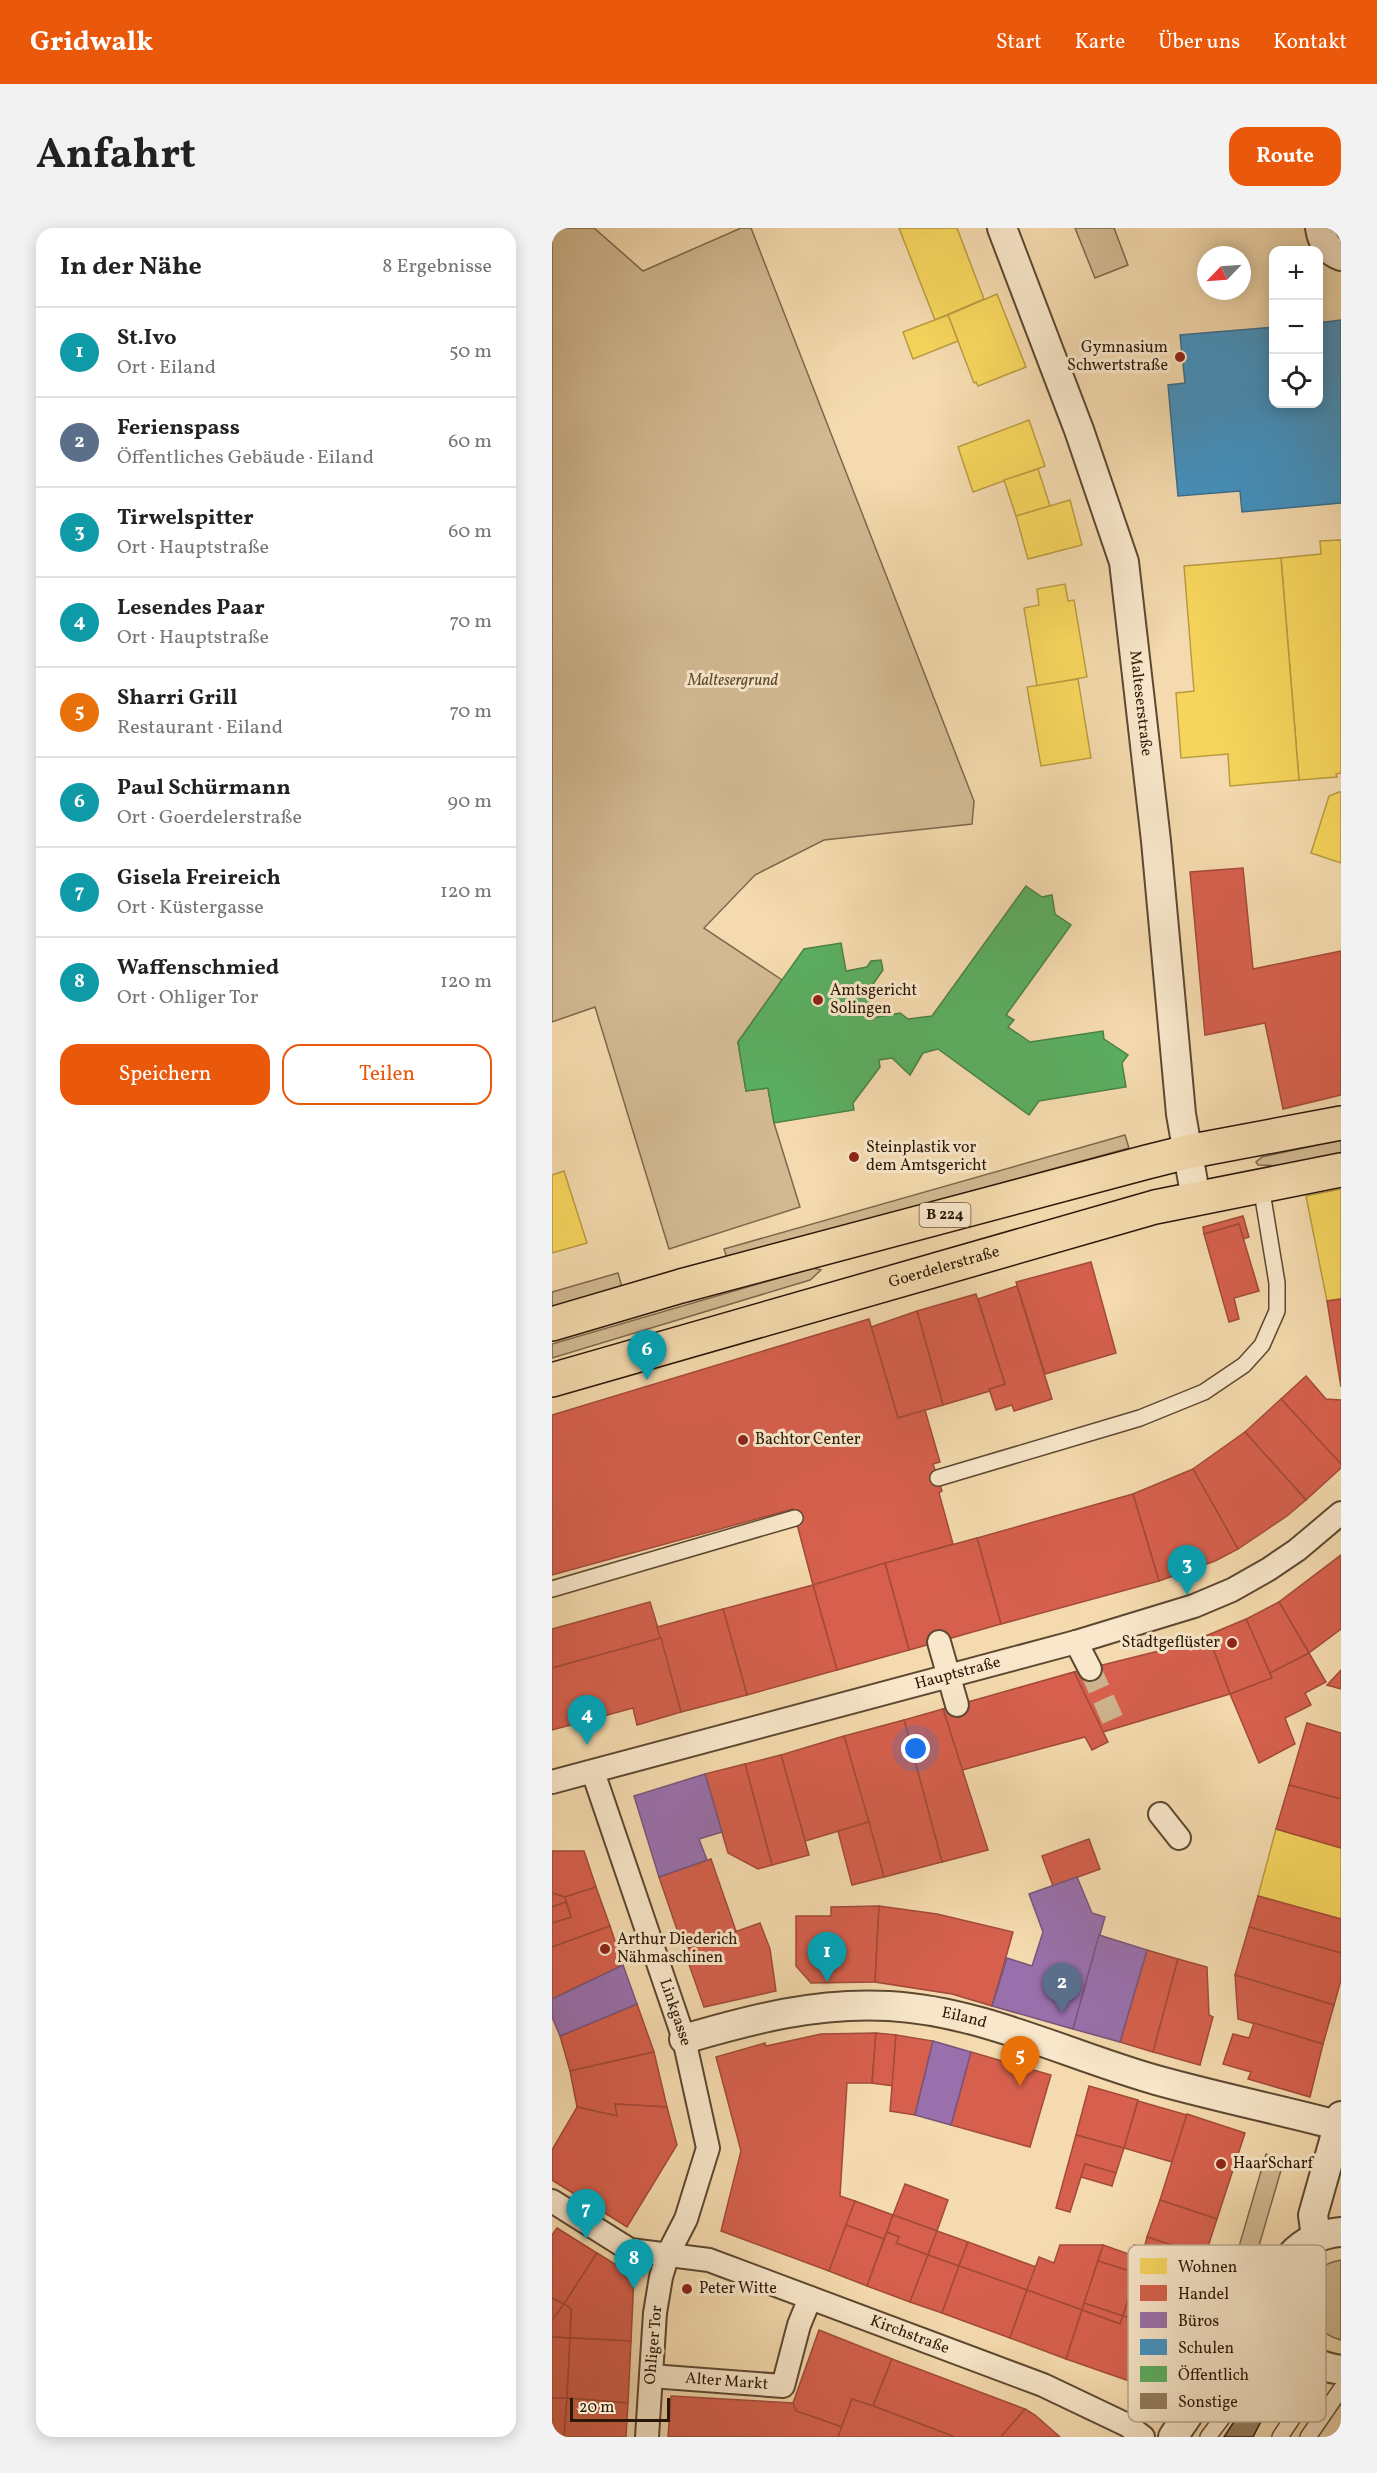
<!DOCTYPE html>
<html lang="de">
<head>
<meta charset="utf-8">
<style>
	:root { --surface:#fff; --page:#f2f2f2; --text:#222; --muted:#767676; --line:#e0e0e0; --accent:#ea580c }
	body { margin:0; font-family:Vollkorn,serif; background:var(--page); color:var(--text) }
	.controls { position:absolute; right:18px; top:18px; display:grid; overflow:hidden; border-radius:12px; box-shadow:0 3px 15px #0003 }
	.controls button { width:54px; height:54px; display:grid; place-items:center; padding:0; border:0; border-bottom:2px solid var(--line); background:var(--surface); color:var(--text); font:30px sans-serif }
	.compass { position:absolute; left:645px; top:18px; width:54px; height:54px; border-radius:50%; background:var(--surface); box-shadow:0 3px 15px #0003; rotate:245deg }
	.scale { position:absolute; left:18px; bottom:15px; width:100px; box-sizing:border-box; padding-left:6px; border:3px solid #2b1707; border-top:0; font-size:16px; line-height:21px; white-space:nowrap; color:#2b1707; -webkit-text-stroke:4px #f8e7ca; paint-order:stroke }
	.you { position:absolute; left:364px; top:1521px; width:21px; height:21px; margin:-15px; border:4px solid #fff; border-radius:50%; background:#1a73e8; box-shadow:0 0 0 9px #1a73e833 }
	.badge { display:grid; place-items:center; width:39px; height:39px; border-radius:50%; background:var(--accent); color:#fff; font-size:20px; font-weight:700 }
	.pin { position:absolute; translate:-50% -50px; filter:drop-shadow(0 2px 3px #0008) }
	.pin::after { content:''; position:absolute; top:32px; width:21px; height:18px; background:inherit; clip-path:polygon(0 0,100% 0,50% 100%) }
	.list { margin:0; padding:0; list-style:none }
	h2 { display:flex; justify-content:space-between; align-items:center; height:78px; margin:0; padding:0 24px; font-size:26px }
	h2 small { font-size:20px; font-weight:400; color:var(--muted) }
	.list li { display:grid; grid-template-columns:39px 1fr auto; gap:18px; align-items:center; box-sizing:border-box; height:90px; padding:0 24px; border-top:2px solid var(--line) }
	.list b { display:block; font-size:22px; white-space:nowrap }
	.list p { margin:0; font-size:20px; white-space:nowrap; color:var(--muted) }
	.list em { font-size:20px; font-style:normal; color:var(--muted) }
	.actions { display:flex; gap:12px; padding:18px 24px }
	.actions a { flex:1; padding:14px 0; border:2px solid var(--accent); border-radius:18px; text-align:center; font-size:21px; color:var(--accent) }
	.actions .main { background:var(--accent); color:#fff }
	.icon { flex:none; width:33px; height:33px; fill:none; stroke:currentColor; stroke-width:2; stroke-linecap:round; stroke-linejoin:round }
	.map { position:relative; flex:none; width:789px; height:2209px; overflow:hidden; border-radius:18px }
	header { display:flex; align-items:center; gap:36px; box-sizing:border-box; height:84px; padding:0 30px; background:var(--accent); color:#fff }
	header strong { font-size:28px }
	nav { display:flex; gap:33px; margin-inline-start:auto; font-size:21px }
	.intro { display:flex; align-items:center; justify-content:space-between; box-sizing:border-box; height:144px; padding:0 36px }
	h1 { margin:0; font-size:42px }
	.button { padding:15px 27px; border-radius:18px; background:var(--accent); color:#fff; font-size:21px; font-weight:700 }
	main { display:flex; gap:36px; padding:0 36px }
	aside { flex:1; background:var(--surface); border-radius:18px; box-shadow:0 3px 15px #0003 }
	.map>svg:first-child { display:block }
</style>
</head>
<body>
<header>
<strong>Gridwalk</strong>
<nav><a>Start</a><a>Karte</a><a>Über uns</a><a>Kontakt</a></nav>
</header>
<div class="intro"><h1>Anfahrt</h1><a class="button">Route</a></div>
<main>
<aside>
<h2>In der Nähe<small>8 Ergebnisse</small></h2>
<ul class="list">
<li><span class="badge" style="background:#0f9aa8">1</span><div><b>St.Ivo</b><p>Ort · Eiland</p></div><em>50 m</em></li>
<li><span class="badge" style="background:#5c6f8a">2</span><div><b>Ferienspass</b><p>Öffentliches Gebäude · Eiland</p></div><em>60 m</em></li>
<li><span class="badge" style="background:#0f9aa8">3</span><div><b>Tirwelspitter</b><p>Ort · Hauptstraße</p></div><em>60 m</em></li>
<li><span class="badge" style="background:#0f9aa8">4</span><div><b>Lesendes Paar</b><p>Ort · Hauptstraße</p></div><em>70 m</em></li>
<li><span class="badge" style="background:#e8710a">5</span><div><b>Sharri Grill</b><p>Restaurant · Eiland</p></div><em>70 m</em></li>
<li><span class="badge" style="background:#0f9aa8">6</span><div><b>Paul Schürmann</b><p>Ort · Goerdelerstraße</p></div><em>90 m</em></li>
<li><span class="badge" style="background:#0f9aa8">7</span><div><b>Gisela Freireich</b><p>Ort · Küstergasse</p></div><em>120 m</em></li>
<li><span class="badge" style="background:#0f9aa8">8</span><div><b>Waffenschmied</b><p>Ort · Ohliger Tor</p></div><em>120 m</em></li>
</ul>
<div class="actions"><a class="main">Speichern</a><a>Teilen</a></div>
</aside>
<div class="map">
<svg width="789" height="2209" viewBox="0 0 789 2209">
	<rect width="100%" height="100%" fill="#f4daae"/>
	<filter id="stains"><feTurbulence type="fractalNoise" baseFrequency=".00333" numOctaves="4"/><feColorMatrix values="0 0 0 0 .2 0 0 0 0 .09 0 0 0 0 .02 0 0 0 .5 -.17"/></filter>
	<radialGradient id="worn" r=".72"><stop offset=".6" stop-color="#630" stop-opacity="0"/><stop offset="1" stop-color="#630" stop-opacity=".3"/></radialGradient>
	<g fill="#d2b992" stroke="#7e684c" stroke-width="1.5">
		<polygon points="0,0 42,0 91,43 189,0 199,0 422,573 420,596 272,612 203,647 152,700 230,752 186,814 194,863 216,860 222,895 248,979 117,1021 43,779 0,794"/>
		<polygon points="523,0 562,0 576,37 543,50"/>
		<polygon points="573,907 577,920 175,1030 172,1021"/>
		<polygon points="789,912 789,927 734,938 706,937 704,934 710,929"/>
		<polygon points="261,1040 269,1042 258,1052 0,1130 0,1116"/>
		<polygon points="66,1045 70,1059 0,1079 0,1064"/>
		<polygon points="714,1926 732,1932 704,2028 686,2022"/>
		<path d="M789,2032V2112C743,2100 740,2040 789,2032Z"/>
	</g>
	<g fill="#f6d55c" stroke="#b99c42" stroke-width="1.5">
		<polygon points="347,0 405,0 432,71 383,92"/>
		<polygon points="445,66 474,139 426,158 424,154 422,155 396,87"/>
		<polygon points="396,87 406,113 361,131 351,104"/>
		<polygon points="477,192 493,238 421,264 406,219"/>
		<polygon points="486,241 498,278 464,288 452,252"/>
		<polygon points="518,272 530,317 476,331 464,288"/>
		<polygon points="789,312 789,545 784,546 785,549 747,552 729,330 769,326 768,313"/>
		<polygon points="729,330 747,552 678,558 676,526 629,530 624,465 642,463 632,338"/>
		<polygon points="513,356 516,373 522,372 535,449 485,458 472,380 487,377 485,361"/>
		<polygon points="526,451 539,530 489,538 475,459"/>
		<polygon points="787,564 789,564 789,635 759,625 777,568"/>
		<polygon points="12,943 35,1015 0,1025 0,947"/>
		<polygon points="789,961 789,1071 775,1073 754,968"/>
		<polygon points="724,1601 789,1620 789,1691 706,1668"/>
	</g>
	<g fill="#d6604d" stroke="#a34a38" stroke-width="1.5">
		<polygon points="691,640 701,741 789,723 789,867 731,881 713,795 653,807 638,644"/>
		<polygon points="691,988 697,1009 691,1011 687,996 652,1006 651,999"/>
		<polygon points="687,996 707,1063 682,1070 687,1091 677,1094 652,1006"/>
		<polygon points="539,1034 564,1125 493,1146 464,1054"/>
		<polygon points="465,1058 500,1171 462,1183 460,1177 444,1182 437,1161 453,1156 426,1071"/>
		<polygon points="424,1066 453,1156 437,1161 438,1163 391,1177 365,1083"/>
		<polygon points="789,1071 789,1159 775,1073"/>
		<polygon points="365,1083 391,1177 346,1190 319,1099"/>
		<polygon points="317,1091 346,1190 373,1182 388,1234 381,1236 390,1263 387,1265 401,1316 261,1357 241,1281 0,1347 0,1187"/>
		<polygon points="754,1148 774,1171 789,1172 789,1236 729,1171"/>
		<polygon points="729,1171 789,1236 789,1240 754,1272 693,1204"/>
		<polygon points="693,1204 754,1272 735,1288 686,1321 641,1241"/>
		<polygon points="641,1241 686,1321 663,1333 607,1353 581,1266"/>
		<polygon points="581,1266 607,1353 449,1396 425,1310"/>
		<polygon points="425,1310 449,1396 357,1422 333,1335"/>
		<polygon points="789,1327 789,1401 757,1425 727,1374"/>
		<polygon points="333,1335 357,1422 285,1442 261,1357"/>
		<polygon points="261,1357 285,1442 195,1467 171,1381"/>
		<polygon points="98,1374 109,1410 0,1440 0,1401"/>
		<polygon points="727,1374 757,1425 718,1445 694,1391"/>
		<polygon points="171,1381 195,1467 129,1484 105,1399"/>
		<polygon points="694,1391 720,1450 678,1466 656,1407"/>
		<polygon points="656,1407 678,1466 551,1504 522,1444 627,1418"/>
		<polygon points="109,1410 129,1484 85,1497 81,1480 0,1502 0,1440"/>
		<polygon points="757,1425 774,1454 753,1465 759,1477 733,1490 743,1516 707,1535 678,1466 720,1450 718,1445"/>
		<polygon points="789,1442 789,1461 775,1457"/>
		<polygon points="522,1444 556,1514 540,1522 533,1509 410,1542 391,1481"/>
		<polygon points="391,1481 436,1622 390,1634 352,1492"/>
		<polygon points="352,1492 390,1634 332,1649 292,1508"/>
		<polygon points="755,1495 789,1505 789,1571 737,1557"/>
		<polygon points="292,1508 317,1594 253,1613 229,1527"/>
		<polygon points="229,1527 257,1627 220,1637 193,1536"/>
		<polygon points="193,1536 220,1637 206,1641 176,1625 153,1546"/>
		<polygon points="737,1557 789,1571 789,1620 724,1601"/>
		<polygon points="317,1594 332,1649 300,1657 286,1603"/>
		<polygon points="537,1611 548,1641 501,1658 490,1628"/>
		<polygon points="0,1623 32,1623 44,1659 13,1669 0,1665"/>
		<polygon points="159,1631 184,1703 132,1722 107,1649"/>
		<polygon points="44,1659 58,1698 0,1719 0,1695 19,1689 13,1669"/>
		<polygon points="0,1665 13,1669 14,1674 0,1679"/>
		<polygon points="706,1668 789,1691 789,1725 697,1699"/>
		<polygon points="14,1674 19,1689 0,1695 0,1679"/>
		<polygon points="327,1678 323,1754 259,1755 244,1738 244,1688 279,1688 279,1679"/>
		<polygon points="327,1678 385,1686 461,1704 440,1778 400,1766 323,1754"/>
		<polygon points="208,1695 218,1721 224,1763 152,1779 132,1722"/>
		<polygon points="58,1698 71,1737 0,1771 0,1719"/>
		<polygon points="697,1699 789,1725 789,1752 782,1777 683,1747"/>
		<polygon points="595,1722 626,1731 601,1824 568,1814"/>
		<polygon points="626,1731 655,1739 657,1787 661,1789 648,1837 601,1824"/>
		<polygon points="683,1747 782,1777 771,1816 686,1791"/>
		<polygon points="85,1776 102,1824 18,1843 8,1808"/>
		<polygon points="702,1795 771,1816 758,1869 696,1851 699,1844 671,1836 681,1806 697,1810"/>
		<polygon points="324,1805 320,1855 295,1855 288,1968 303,1973 277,2043 169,2003 189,1923 164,1829 213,1815 214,1818 269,1806"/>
		<polygon points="324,1805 344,1807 341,1858 320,1855"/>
		<polygon points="344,1807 381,1813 363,1887 338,1883"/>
		<polygon points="102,1824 115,1879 63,1876 65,1888 25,1879 18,1843"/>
		<polygon points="419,1824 499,1847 478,1919 399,1897"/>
		<polygon points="537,1858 586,1872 572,1920 524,1907"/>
		<polygon points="586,1873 635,1887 620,1934 572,1920"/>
		<polygon points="63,1876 115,1879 125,1917 75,1999 0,1952 0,1922 25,1879 65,1888"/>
		<polygon points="635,1886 693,1905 665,1991 608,1972"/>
		<polygon points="524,1907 572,1920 564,1945 533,1936 518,1984 504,1980"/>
		<polygon points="533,1936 564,1945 560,1958 529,1949"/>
		<polygon points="353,1956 396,1972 385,2003 341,1987"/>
		<polygon points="608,1972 665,1991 653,2028 595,2009"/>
		<polygon points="303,1973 341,1987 332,2011 294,1997"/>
		<polygon points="341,1987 385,2003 376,2027 344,2015 347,2009 335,2004"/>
		<polygon points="294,1997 332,2011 315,2058 277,2043"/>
		<polygon points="5,2000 45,2025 12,2076 0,2070 0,2007"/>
		<polygon points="385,2003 416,2014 407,2038 376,2027"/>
		<polygon points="335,2004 347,2009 344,2015 376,2027 358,2074 315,2058"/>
		<polygon points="595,2009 653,2028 642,2063 584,2045 588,2030 579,2027 582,2017 592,2021"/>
		<polygon points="416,2014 484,2039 475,2062 407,2038"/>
		<polygon points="508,2017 551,2017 530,2082 475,2062 487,2029 502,2035"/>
		<polygon points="551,2017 588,2030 584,2045 546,2033"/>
		<polygon points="45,2025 82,2048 79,2113 18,2110 19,2081 12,2076"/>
		<polygon points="376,2027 407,2038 390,2085 358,2074"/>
		<polygon points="546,2033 584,2045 571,2088 532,2075"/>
		<polygon points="407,2038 475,2062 458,2110 390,2085"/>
		<polygon points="584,2045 642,2063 628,2106 571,2088"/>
		<polygon points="475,2062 530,2082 514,2131 458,2110"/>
		<polygon points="0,2070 12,2076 1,2092 0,2092"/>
		<polygon points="532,2075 571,2088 568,2096 530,2082"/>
		<polygon points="12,2076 19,2081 18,2110 0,2109 0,2092"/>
		<polygon points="530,2082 568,2096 571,2088 628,2106 609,2164 514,2131"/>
		<polygon points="267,2102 340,2131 321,2178 300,2171 290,2199 244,2183 241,2175"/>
		<polygon points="0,2109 18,2110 15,2170 0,2170"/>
		<polygon points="18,2110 79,2113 76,2175 15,2170"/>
		<polygon points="340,2131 473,2181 449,2209 403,2209 321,2178"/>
		<polygon points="119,2168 241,2175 244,2183 290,2199 286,2209 116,2209"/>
		<polygon points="0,2170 15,2170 12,2209 0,2209"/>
		<polygon points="15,2170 76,2175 74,2209 12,2209"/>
		<polygon points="300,2171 321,2178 403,2209 286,2209"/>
		<polygon points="473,2181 483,2187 508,2209 449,2209"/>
	</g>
	<g fill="#9970ab" stroke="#78557a" stroke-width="1.5">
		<polygon points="153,1546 170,1604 147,1611 155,1632 107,1649 82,1568"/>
		<polygon points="525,1649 540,1685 553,1689 521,1801 440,1778 455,1730 480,1738 491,1704 477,1666"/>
		<polygon points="547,1707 595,1722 568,1814 521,1801"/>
		<polygon points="71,1737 85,1776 8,1808 0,1789 0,1771"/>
		<polygon points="381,1813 419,1824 399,1897 363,1887"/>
	</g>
	<polygon fill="#4393c3" stroke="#3c6e8b" stroke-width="1.5" points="789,92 789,275 690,284 688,263 626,268 616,157 633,155 628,107 722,99 722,176 766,176 766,95"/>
	<polygon fill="#5aae61" stroke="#4c8146" stroke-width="1.5" points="474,658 490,669 500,667 503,686 519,697 454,787 462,792 456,799 478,814 551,803 552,811 576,827 570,835 574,859 487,873 477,887 386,821 371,825 358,847 340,830 327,832 328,839 301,875 302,882 222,895 216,860 194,863 186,814 252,721 289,715 294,743 315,739 319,733 329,732 331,742 316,763 320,790 348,785 356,791 380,788"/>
	<polygon fill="#947c5e" stroke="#2b1707" stroke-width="1.5" points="704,2160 721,2170 701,2209 672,2209"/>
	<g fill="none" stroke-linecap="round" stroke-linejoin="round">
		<polyline stroke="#ccb38d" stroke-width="22" stroke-dasharray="22 11" stroke-linecap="butt" points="538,1441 565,1501"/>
		<defs>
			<g id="service">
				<polyline points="386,1250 588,1190 652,1164 692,1137 710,1117 725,1083 725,1055 709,958"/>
				<polyline points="0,1361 243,1290"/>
				<polyline points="656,2209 732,2108"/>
				<polyline points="728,2209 774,2140"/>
				<polyline points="756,2209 789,2161"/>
			</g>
			<g id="pedestrian">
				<polyline points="387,1414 405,1477"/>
				<polyline points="524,1414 538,1441"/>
				<path id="s1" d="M41,1544L132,1811L156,1920L134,1991L116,2026L109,2049L103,2085L95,2209"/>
				<path id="s2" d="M0,1554L524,1414L642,1378L680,1362L717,1341L745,1322L789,1285"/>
				<polyline points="608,1586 627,1610"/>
				<path id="s3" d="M0,1973L78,2022L157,2032L491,2157L575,2197L591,2209"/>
				<path id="s4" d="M99,2148L231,2158L247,2097L258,2070"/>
			</g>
			<g id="minor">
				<path id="s5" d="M450,0L527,202L572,334L604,613L629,886L644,971"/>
				<path d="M768,0C770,14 776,23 789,28"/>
				<path id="s6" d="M132,1811C200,1791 265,1774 337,1778C429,1783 516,1827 604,1852C665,1869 728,1882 789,1898"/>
				<path d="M789,2004C701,2012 701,2130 789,2142"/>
				<polyline points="764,2009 761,1987 789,1888"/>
				<polyline points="621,2209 724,2058"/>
			</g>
			<g id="primary">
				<polyline points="0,1096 129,1058 595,934 635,924 789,895"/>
				<path id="s7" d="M0,1152L603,979L789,942"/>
			</g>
		</defs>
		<use href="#service" stroke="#5d4831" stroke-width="18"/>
		<use href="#pedestrian" stroke="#5d4831" stroke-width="26"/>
		<use href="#minor" stroke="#5d4831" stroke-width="32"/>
		<use href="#primary" stroke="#2b1707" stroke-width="36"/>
		<use href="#service" stroke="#f8e7ca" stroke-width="15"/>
		<use href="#pedestrian" stroke="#f8e7ca" stroke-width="22"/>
		<use href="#minor" stroke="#f8e7ca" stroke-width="28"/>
		<use href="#primary" stroke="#f4daae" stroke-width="33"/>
	</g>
	<g fill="#8f2418" stroke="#f8e7ca" stroke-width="2">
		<circle cx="628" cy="129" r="6"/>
		<circle cx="266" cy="772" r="6"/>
		<circle cx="302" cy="929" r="6"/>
		<circle cx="191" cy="1212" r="6"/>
		<circle cx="680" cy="1415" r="6"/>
		<circle cx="53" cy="1721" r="6"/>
		<circle cx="669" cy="1936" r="6"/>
		<circle cx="135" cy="2061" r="6"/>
	</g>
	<g text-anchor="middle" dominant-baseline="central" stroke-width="6" stroke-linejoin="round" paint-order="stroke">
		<rect fill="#f8e7ca" stroke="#685542" stroke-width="1.5" x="367.5" y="975" width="51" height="24" rx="4.5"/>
		<g font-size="15" font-weight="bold" fill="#2b1707">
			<text x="393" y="987">B 224</text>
		</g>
		<g font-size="16" fill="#2b1707" stroke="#f8e7ca" text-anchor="start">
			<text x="616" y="120" text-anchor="end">Gymnasium<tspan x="616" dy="18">Schwertstraße</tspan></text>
			<text x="278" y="763">Amtsgericht<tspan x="278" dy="18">Solingen</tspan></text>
			<text x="314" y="920">Steinplastik vor<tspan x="314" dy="18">dem Amtsgericht</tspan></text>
			<text x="203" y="1212">Bachtor Center</text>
			<text x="668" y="1415" text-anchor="end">Stadtgeflüster</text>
			<text x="65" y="1712">Arthur Diederich<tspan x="65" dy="18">Nähmaschinen</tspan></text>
			<text x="681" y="1936">HaarScharf</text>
			<text x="147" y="2061">Peter Witte</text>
		</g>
		<g font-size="16" font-style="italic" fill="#5d4831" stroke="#f8e7ca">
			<text x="181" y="453">Maltesergrund</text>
		</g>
		<g font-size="16" fill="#2b1707" stroke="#f8e7ca">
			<text stroke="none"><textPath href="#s5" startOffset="498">Malteserstraße</textPath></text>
			<text stroke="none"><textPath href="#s7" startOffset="408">Goerdelerstraße</textPath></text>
			<text stroke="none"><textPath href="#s2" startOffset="420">Hauptstraße</textPath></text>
			<text stroke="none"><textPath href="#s1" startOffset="254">Linkgasse</textPath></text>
			<text stroke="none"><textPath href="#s6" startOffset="285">Eiland</textPath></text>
			<text stroke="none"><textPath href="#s3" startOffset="386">Kirchstraße</textPath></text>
			<text transform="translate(102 2117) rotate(-85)">Ohliger Tor</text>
			<text stroke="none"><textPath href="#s4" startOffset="76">Alter Markt</textPath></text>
		</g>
	</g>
	<rect x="576" y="2017" width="198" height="177" rx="9" fill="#f8e7ca" stroke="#baa990" stroke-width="1.5"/>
	<rect x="588" y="2030" width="27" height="16" fill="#f6d55c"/>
	<rect x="588" y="2057" width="27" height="16" fill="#d6604d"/>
	<rect x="588" y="2084" width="27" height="16" fill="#9970ab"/>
	<rect x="588" y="2111" width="27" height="16" fill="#4393c3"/>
	<rect x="588" y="2138" width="27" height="16" fill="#5aae61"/>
	<rect x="588" y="2165" width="27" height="16" fill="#947c5e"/>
	<g font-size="16" fill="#2b1707">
		<text x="626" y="2044">Wohnen</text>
		<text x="626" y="2071">Handel</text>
		<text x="626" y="2098">Büros</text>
		<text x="626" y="2125">Schulen</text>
		<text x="626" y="2152">Öffentlich</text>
		<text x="626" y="2179">Sonstige</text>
	</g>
	<rect width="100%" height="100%" filter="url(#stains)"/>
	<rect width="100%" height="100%" fill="url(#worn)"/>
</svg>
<div class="controls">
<button>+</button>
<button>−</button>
<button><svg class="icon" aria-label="locate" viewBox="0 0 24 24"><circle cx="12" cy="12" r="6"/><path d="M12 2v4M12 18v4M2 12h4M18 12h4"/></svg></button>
</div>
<svg class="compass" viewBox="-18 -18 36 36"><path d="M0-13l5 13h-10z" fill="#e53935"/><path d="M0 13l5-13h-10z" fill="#767676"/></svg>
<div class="scale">20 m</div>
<div class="you"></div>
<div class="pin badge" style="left:275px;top:1754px;background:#0f9aa8">1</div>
<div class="pin badge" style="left:510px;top:1785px;background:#5c6f8a">2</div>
<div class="pin badge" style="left:635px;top:1367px;background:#0f9aa8">3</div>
<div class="pin badge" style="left:35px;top:1517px;background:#0f9aa8">4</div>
<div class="pin badge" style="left:468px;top:1858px;background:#e8710a">5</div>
<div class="pin badge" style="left:95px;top:1152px;background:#0f9aa8">6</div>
<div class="pin badge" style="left:34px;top:2011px;background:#0f9aa8">7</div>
<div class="pin badge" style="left:82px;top:2061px;background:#0f9aa8">8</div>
</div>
</main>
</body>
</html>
